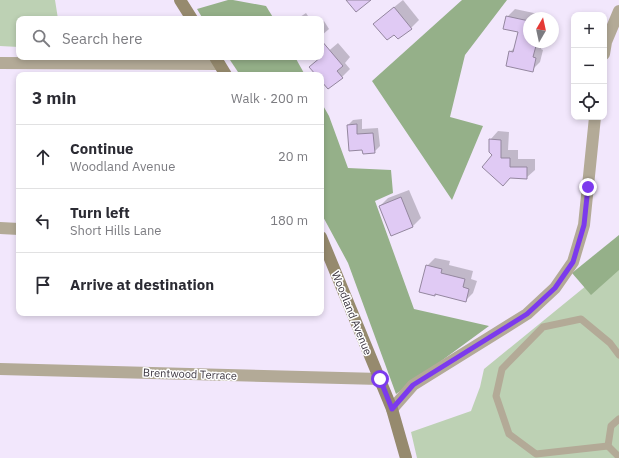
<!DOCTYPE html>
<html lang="en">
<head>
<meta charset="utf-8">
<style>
	:root { --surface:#fff; --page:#f2f2f3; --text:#2b2b33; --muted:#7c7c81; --line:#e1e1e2 }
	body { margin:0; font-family:"IBM Plex Sans",sans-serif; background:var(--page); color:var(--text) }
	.controls { position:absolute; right:12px; top:12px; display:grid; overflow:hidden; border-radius:8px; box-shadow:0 2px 6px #0003 }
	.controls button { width:36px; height:36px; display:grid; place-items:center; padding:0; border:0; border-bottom:1px solid var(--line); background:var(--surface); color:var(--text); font:20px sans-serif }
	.compass { position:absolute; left:523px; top:12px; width:36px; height:36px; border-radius:50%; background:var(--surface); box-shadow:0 2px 6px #0003; rotate:9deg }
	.stop { position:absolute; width:12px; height:12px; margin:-9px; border:3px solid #7c3aed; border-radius:50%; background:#fff }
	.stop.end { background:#7c3aed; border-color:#fff; box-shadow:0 1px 4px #0008 }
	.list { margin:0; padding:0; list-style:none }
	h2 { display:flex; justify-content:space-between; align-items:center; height:52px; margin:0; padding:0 16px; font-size:17px }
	h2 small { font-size:13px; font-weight:400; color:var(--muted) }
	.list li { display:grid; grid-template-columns:26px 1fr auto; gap:12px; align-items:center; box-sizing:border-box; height:64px; padding:0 16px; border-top:1px solid var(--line) }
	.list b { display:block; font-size:15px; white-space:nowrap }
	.list p { margin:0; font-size:13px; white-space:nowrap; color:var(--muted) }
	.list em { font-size:13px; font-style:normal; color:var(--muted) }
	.icon { flex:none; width:22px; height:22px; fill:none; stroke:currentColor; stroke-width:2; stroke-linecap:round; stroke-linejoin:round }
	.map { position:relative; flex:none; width:619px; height:458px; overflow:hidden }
	.search { position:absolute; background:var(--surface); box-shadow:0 2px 6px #0003; left:16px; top:16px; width:308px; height:44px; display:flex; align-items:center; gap:10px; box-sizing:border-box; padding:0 14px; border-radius:8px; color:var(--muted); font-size:15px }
	.panel { position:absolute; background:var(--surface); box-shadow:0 2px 6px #0003; left:16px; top:72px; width:308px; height:244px; border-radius:8px }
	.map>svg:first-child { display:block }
</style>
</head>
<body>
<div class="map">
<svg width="619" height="458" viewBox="0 0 619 458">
	<rect width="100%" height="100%" fill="#f2e7fc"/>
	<g fill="#bdd1b4">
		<polygon points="0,0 55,0 58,19 19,19 19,47 0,46"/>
		<polygon points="619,259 619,458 417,458 411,432 471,411 480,387 484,369"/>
	</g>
	<g fill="#95b089">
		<polygon points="228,0 233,0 266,6 274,19 203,19 197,9"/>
		<polygon points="462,0 507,0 465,55 450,117 483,126 452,200 372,81"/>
		<polygon points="228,57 295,57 305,75 240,75"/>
		<polygon points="321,102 329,116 348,168 391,170 393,193 375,201 414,309 489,326 396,394 348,263 321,213"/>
		<polygon points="619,235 619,270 591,295 572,273"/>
	</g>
	<g fill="#0003">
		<polygon points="403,0 419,20 411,28 394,33 375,24 383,16"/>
		<polygon points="515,9 548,16 548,18 529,18 529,42 542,42 541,49 543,50 540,62 532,70 510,52 516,46 519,31 507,17"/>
		<polygon points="306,13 310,19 297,19"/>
		<polygon points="324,21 329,29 321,36 321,23"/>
		<polygon points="338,43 350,57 345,63 350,69 342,77 321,79 321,75 318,75 311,67 319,59"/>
		<polygon points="362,119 362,129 378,128 380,146 374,152 348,125 353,120"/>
		<polygon points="498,131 509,132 508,150 518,150 518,159 535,159 535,170 526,178 511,177 503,185 494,155 490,140"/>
		<polygon points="409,190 421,218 413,226 392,234 380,206 388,198"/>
		<polygon points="435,258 450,261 449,265 473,271 471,279 477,281 473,293 465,301 436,293 435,295 427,266"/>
	</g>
	<g fill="#e0caf4" stroke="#94879f">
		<polygon points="346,0 371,0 356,12"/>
		<polygon points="394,7 412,29 398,39 394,35 387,40 373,24"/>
		<polygon points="506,16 529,21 529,42 537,42 533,57 536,58 533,72 506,66 509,51 513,52 518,32 503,29"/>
		<polygon points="321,40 343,66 337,71 343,78 328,89 321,81 321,75 316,75 309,67 321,57"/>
		<polygon points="357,124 357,134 373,133 375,153 363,154 362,150 349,151 347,125"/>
		<polygon points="489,139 501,140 501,158 510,158 510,167 527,167 527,179 510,178 503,186 482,167 492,155 489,152"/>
		<polygon points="401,197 413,227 391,236 379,206"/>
		<polygon points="426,265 442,269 441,273 465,279 463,287 469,289 466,302 435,294 435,296 419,292"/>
	</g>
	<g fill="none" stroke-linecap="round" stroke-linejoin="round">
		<g stroke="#b3aa97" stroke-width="7">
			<polyline points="619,419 611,426 608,446 619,457"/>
			<polyline points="608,446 536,454 509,434 496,396 502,369 543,327 581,319 610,343 619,355"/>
		</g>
		<g stroke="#b3aa97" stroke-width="12">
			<polyline points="604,54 606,42 619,11"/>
			<polyline points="0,63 219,64"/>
			<polyline points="0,228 19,229"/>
			<polyline points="0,369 380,379"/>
			<polyline points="392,409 413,385 527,314 555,288 573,262 584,225 595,117"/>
		</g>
		<g stroke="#968a6e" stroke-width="12">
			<polyline points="180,0 192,19"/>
			<polyline points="215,57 226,75"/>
			<polyline points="321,237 392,409 406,458"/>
		</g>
	</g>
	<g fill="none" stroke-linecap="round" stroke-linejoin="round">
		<polyline stroke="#7c3aed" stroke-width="5" points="380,379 392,409 413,385 527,314 555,288 573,262 584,225 588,187"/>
	</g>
	<g text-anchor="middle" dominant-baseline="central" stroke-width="3" stroke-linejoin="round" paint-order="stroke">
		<g font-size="11" fill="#3a343f" stroke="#fff">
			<text transform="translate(352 313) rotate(68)">Woodland Avenue</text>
			<text transform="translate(190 374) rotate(2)">Brentwood Terrace</text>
		</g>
	</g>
</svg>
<div class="controls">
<button>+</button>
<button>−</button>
<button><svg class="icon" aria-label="locate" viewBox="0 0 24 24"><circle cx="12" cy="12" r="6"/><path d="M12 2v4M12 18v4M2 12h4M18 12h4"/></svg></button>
</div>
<svg class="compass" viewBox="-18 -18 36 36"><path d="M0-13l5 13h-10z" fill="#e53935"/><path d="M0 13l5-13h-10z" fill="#7c7c81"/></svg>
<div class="stop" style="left:380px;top:379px"></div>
<div class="stop end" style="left:588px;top:187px"></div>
<div class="search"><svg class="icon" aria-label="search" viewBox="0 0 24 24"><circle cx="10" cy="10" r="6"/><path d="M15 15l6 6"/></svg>Search here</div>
<section class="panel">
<h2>3 min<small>Walk · 200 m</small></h2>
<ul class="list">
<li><svg class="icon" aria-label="ahead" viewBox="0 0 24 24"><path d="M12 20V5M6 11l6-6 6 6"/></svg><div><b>Continue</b><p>Woodland Avenue</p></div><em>20 m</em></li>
<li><svg class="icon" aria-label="left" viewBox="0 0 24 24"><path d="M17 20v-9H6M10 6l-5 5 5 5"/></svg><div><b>Turn left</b><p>Short Hills Lane</p></div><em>180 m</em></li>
<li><svg class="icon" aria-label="arrive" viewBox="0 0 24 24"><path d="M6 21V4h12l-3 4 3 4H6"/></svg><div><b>Arrive at destination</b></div></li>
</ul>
</section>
</div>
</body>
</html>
